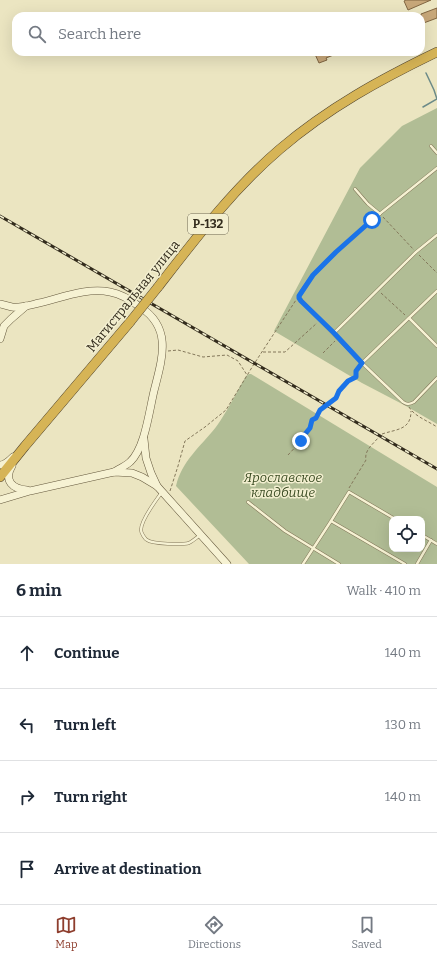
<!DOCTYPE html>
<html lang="en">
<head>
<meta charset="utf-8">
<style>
	:root { --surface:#fff; --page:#f6f6f7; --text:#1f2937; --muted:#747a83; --line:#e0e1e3; --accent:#8e3e2e }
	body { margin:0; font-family:Bitter,serif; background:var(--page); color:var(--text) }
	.controls { position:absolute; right:12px; bottom:12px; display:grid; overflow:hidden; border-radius:8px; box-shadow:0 4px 16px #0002 }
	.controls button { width:36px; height:36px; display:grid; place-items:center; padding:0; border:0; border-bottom:1px solid var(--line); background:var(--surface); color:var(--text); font:20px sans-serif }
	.stop { position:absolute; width:12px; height:12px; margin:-9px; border:3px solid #1a73e8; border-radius:50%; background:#fff }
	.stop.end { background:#1a73e8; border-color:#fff; box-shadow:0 1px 4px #0008 }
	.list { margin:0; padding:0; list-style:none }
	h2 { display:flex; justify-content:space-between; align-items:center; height:52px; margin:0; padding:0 16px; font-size:17px }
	h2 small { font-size:13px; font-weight:400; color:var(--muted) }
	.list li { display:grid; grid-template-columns:26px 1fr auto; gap:12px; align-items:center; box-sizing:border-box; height:72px; padding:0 16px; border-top:1px solid var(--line) }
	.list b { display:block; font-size:15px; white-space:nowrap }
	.list em { font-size:13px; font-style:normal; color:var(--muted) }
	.icon { flex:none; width:22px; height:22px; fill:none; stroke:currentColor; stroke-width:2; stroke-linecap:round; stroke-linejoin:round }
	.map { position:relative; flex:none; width:437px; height:564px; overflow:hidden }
	.search { position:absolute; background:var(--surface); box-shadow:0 4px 16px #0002; left:12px; right:12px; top:12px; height:44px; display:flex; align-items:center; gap:10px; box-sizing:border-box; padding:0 14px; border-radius:12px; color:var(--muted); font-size:15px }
	.sheet { height:340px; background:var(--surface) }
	nav { display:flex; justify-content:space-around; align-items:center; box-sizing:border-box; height:56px; border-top:1px solid var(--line); background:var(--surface); font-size:11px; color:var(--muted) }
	nav a { display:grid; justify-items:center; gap:2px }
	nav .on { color:var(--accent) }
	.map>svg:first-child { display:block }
</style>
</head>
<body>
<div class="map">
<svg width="437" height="564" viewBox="0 0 437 564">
	<rect width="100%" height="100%" fill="#ebe5c1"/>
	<g fill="#b1bd95" fill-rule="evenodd">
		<polygon points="437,108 437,424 406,406 362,383 274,331 360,168 402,126"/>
		<path d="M249,374H251L437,487V564H249L176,486C182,461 200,447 216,427C227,412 236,393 246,376ZM392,519H422V549H392Z"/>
	</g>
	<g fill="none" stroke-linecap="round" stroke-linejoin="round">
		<polyline stroke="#6b8a88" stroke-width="1.5" points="423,107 437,99 434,90 426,73"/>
	</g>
	<g fill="#c7a779" stroke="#806541">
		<polygon points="406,0 431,0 408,10 404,1"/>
		<polygon points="437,8 437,18 421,24 421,14"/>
		<polygon points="314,52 341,52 326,58 327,60 319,63"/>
	</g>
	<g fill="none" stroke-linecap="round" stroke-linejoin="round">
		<defs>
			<g id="lane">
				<polyline points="431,146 437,153"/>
				<path d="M437,168L372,220L336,252L313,275L301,292L299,298L362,363L403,402C407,405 410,404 414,402L437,378"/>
				<polyline points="355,189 368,204 380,214"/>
				<polyline points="409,318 437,346"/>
				<polyline points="334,333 416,252 437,235"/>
				<polyline points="362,363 437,291"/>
				<path d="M162,492C156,500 141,520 141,530C141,533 145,539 147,540C153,544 182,545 189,543C193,541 196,538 199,536"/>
				<polyline points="248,502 285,531 339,564"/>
				<polyline points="331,521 349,492 395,519"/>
				<polyline points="422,535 437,544"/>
				<polyline points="303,564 331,521 405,564"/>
				<polyline points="417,564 431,540"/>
			</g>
			<g id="secondary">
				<path d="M0,304C4,305 8,306 12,307C21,308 30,305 39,303C61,298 87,287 110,292C121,294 131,300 140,307C173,328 162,359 154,391C149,412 145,448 130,462C125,466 119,469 114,472"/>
				<polyline points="0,339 4,326 11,319 26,306"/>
				<polyline points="144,439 146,458 151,473 157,486"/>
				<path d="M0,465C5,465 10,460 13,457"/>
				<path d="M12,466C3,481 13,489 27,490"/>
				<polyline points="0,500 30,491 114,472 132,473 142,477 157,486 227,564"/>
			</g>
			<g id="highway">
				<path d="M158,287C196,238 233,189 280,149C328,108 381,79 437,52"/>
				<polyline points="0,477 25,446 130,322"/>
			</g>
		</defs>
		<use href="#lane" stroke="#83775a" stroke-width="3.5"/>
		<use href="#secondary" stroke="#64583d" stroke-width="8"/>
		<use href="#highway" stroke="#51442e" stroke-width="10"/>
		<g stroke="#83775a" stroke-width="1" stroke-dasharray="3 2" stroke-linecap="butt">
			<polyline points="383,217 414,250"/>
			<polyline points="419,255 437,273"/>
			<polyline points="381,293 405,315"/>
			<polyline points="168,351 178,350 203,357 227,355 238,361 247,375"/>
			<polyline points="263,352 285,352 317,323"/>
			<polyline points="323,353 335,341"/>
			<path d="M409,407C414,416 428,421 437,427"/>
			<path d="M382,434C397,429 411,430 411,411"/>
			<polyline points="288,455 301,441 301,439 310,428 312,420 316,418 320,410 336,398 339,391 348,381 356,377 356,371 359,367"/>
			<path d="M349,488L366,460C364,451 372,445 378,438"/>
			<polyline points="170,491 178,466 185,441 205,427 226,410 254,364 296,300"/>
		</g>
		<use href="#lane" stroke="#f6f2d3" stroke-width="2.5"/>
		<use href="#secondary" stroke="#f6f2d3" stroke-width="7"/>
		<use href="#highway" stroke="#d6b456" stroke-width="9"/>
		<defs>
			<polyline id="rail" points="0,216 437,469"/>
		</defs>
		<use href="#rail" stroke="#332c1d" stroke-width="3"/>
		<use href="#rail" stroke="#f3efd0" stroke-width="1.5" stroke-dasharray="4.5" stroke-linecap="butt"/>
		<defs>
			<polyline id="highway-bridge" points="130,322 158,287"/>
		</defs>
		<use href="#highway-bridge" stroke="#51442e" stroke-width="10" stroke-linecap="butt"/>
		<use href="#highway-bridge" stroke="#d6b456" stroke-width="9"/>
	</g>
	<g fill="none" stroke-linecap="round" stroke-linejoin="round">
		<polyline stroke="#1a73e8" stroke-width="5" points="301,441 301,439 310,428 312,420 316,418 320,410 336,398 339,391 348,381 356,377 356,371 362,363 334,333 301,301 299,298 299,296 313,275 336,252 372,220"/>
	</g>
	<g text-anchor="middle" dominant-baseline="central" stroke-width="3" stroke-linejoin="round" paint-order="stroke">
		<rect fill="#f3efd0" stroke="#6d6653" stroke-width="1" x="188" y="214" width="40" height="20" rx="3"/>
		<g font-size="12" font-weight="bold" fill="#332c1d">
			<text x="208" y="224">Р-132</text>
		</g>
		<g font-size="13" fill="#332c1d" stroke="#f3efd0">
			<text transform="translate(133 296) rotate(-51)">Магистральная улица</text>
		</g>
		<g font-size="13" font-style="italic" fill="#3d4e25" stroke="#f3efd0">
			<text x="283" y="477">Ярославское<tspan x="283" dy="15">кладбище</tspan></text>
		</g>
	</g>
</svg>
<div class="controls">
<button><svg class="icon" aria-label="locate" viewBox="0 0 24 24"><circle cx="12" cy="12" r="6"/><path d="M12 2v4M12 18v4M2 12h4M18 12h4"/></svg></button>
</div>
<div class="stop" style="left:372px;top:220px"></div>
<div class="stop end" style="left:301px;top:441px"></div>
<div class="search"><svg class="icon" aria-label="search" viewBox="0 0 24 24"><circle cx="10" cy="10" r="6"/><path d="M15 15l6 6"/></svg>Search here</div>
</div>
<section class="sheet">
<h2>6 min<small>Walk · 410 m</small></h2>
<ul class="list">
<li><svg class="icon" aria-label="ahead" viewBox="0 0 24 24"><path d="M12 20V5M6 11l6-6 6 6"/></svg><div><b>Continue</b></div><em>140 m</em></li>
<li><svg class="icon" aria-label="left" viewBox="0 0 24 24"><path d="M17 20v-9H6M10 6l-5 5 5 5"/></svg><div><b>Turn left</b></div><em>130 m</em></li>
<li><svg class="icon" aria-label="right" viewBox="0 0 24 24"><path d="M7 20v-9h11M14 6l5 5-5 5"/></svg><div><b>Turn right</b></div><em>140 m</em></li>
<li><svg class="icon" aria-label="arrive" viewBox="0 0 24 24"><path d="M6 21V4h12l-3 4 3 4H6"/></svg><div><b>Arrive at destination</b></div></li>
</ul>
</section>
<nav>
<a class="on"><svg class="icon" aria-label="map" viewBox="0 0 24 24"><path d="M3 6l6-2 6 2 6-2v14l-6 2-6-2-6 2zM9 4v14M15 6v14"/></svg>Map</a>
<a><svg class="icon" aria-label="directions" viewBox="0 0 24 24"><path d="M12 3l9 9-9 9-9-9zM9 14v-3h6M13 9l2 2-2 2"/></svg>Directions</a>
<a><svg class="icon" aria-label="saved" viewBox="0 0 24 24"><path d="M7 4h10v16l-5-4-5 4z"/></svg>Saved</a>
</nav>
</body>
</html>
